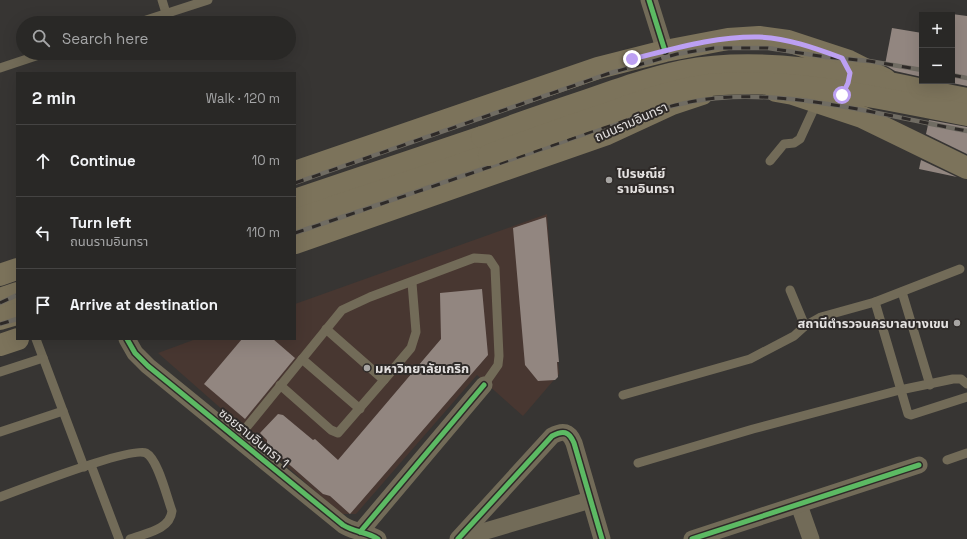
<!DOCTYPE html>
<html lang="en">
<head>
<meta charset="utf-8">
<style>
	:root { --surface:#292826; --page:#31302e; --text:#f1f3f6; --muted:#a5a6a7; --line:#454443 }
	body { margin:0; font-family:"Space Grotesk","Noto Sans Thai",sans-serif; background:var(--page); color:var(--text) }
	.controls { position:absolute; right:12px; top:12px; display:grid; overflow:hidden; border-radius:0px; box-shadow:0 4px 16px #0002 }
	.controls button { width:36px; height:36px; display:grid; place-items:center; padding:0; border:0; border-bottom:1px solid var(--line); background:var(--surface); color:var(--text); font:20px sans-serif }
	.stop { position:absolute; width:12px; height:12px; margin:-9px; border:3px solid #bca0f2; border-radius:50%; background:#fff }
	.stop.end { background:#bca0f2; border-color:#fff; box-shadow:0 1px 4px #0008 }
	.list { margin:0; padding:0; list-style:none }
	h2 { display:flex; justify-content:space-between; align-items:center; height:52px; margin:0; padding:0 16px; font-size:17px }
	h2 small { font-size:13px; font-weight:400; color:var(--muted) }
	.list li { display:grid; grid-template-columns:26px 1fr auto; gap:12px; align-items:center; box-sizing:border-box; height:72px; padding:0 16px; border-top:1px solid var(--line) }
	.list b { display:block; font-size:15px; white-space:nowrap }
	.list p { margin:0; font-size:13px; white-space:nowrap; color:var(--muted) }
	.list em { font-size:13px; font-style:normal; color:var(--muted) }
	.icon { flex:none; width:22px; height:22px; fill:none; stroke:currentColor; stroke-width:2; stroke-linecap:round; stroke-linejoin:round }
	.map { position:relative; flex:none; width:967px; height:539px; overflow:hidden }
	.search { position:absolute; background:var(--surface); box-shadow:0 4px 16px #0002; left:16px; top:16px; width:280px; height:44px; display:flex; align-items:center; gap:10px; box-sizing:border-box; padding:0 14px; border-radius:22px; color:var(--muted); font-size:15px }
	.panel { position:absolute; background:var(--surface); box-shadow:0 4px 16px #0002; left:16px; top:72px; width:280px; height:268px; border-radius:0px }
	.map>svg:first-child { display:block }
</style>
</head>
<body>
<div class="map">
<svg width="967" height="539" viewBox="0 0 967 539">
	<rect width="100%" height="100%" fill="#373533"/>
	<polygon fill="#483731" points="547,214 559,374 523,416 477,375 356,514 341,514 158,353 196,339 295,339 295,304"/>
	<g fill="#928680">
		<polygon points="952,14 967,16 967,86 952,83"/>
		<polygon points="892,28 922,33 922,77 895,71 885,65"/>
		<polygon points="929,120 967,127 967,154 926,134"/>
		<polygon points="921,160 957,177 919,169"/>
		<polygon points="546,217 559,362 557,362 558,377 555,380 538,381 525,365 513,228"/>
		<polygon points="482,289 488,355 350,514 330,496 323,494 267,445 267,440 260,433 278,414 283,415 313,440 315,439 338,460 441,339 440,293"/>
		<polygon points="242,339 273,339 295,358 245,419 204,384"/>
	</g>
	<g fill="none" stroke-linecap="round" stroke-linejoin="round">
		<g stroke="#726b58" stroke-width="9">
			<polyline points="162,0 166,13"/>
			<polyline points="137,23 208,0"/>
			<polyline points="0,68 45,53"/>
			<polyline points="770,161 784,144 794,143 800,139 817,102"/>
			<polyline points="790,290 805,326"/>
			<polyline points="902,292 930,385"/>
			<polyline points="875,302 960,269"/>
			<polyline points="326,329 384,380 411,348 416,332 412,283"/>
			<polyline points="36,339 84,467"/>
			<polyline points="302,359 360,409"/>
			<polyline points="0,372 43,358"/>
			<polyline points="280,385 331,430 338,433 384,380"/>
			<polyline points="623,395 750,359 794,336 805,326 821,317 875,302 908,414 911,415 967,397"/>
			<polyline points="0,432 63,411"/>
			<polyline points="237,439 342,310 370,297 474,258 489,259 495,268 499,356 498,365 484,385"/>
			<polyline points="947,460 967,453"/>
			<polyline points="638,463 753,429 900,390 953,379 961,379 967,384"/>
			<polyline points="91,465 119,539"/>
			<path d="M0,497C21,489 132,446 146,453C158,459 167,498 172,511C170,530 146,533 130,539"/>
		</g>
		<g stroke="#726b58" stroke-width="17">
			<polyline points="649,0 665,51"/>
			<path d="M127,339L135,353L148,366L343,525C354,532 367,532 378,539"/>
			<polyline points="799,505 811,539"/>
			<polyline points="360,532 484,385"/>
			<path d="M458,539L552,436C563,430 569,431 574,443L602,539"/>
			<polyline points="459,539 590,500"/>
			<polyline points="692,539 919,465"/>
		</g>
		<g stroke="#7c735b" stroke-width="22">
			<polyline points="776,91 793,94 862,117 967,168"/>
			<polyline points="295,172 598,68 665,51 728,39 759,37 788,41 849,61 885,79"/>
			<polyline points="295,200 482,137"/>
			<polyline points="295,220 489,155"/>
			<polyline points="295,243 607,134 672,104 702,94"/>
			<polyline points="0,275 17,269"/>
			<polyline points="0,299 17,293"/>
			<polyline points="0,319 17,314"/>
			<polyline points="0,345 18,339"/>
		</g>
		<defs>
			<g id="rail">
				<polyline points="952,75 967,78"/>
				<polyline points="295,183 607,74 677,54 714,48 768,48 826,57 869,61 922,70"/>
				<path d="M295,233C381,204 467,175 553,145C610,126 671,99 732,97C808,94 892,117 967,131"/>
				<polyline points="0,303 17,295"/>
				<polyline points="0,324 17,319"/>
			</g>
		</defs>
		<use href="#rail" stroke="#706c63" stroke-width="4.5"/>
		<use href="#rail" stroke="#2e2a28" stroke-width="3" stroke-dasharray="9" stroke-linecap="butt"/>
		<g stroke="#7c735b" stroke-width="22">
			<path d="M482,137C517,124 552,112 588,100C619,89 650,78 683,71C777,53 875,81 967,99"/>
			<path d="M489,155C528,141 567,127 606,114C643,101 682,86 722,84C804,79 887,100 967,115"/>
		</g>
		<defs>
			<g id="cycleway">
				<polyline points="649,0 665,51"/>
				<path d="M127,339L135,353L148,366L343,525C354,532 367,532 378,539"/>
				<polyline points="360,532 484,385"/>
				<path d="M458,539L552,436C563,430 569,431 574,443L602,539"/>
				<polyline points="692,539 919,465"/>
			</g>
		</defs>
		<use href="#cycleway" stroke="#2e2a28" stroke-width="8"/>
		<use href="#cycleway" stroke="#5cba63" stroke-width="5"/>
	</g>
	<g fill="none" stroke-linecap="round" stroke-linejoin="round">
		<path stroke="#bca0f2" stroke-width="5" d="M632,59C673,49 716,36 759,37C787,38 815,48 842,58L850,73L848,83L842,95"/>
	</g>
	<g fill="#a7a5a3" stroke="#2e2a28" stroke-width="1.5">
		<circle cx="609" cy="180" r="4"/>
		<circle cx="957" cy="323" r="4"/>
		<circle cx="367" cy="368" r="4"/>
	</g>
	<g text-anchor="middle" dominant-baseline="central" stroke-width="4" stroke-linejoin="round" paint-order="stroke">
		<g font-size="13" fill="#e4e1e0" stroke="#2e2a28">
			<text transform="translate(631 122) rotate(-24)">ถนนรามอินทรา</text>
			<text transform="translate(254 438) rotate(39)">ซอยรามอินทรา 1</text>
		</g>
		<g font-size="13" font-weight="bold" fill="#e4e1e0" stroke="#2e2a28" text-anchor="start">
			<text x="617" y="173">ไปรษณีย์<tspan x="617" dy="15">รามอินทรา</tspan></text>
			<text x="949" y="323" text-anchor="end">สถานีตำรวจนครบาลบางเขน</text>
			<text x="375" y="368">มหาวิทยาลัยเกริก</text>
		</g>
	</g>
</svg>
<div class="controls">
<button>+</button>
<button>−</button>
</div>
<div class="stop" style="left:842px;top:95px"></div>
<div class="stop end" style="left:632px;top:59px"></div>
<div class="search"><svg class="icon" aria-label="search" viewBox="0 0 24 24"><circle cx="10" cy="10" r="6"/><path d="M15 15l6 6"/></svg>Search here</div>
<section class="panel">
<h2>2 min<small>Walk · 120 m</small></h2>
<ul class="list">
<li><svg class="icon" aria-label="ahead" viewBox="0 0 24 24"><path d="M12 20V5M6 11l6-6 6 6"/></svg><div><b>Continue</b></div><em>10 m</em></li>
<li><svg class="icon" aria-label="left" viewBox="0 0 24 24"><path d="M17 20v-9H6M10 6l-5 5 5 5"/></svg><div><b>Turn left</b><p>ถนนรามอินทรา</p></div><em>110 m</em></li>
<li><svg class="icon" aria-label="arrive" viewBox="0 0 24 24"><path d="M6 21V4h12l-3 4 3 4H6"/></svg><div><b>Arrive at destination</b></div></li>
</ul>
</section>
</div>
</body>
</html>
